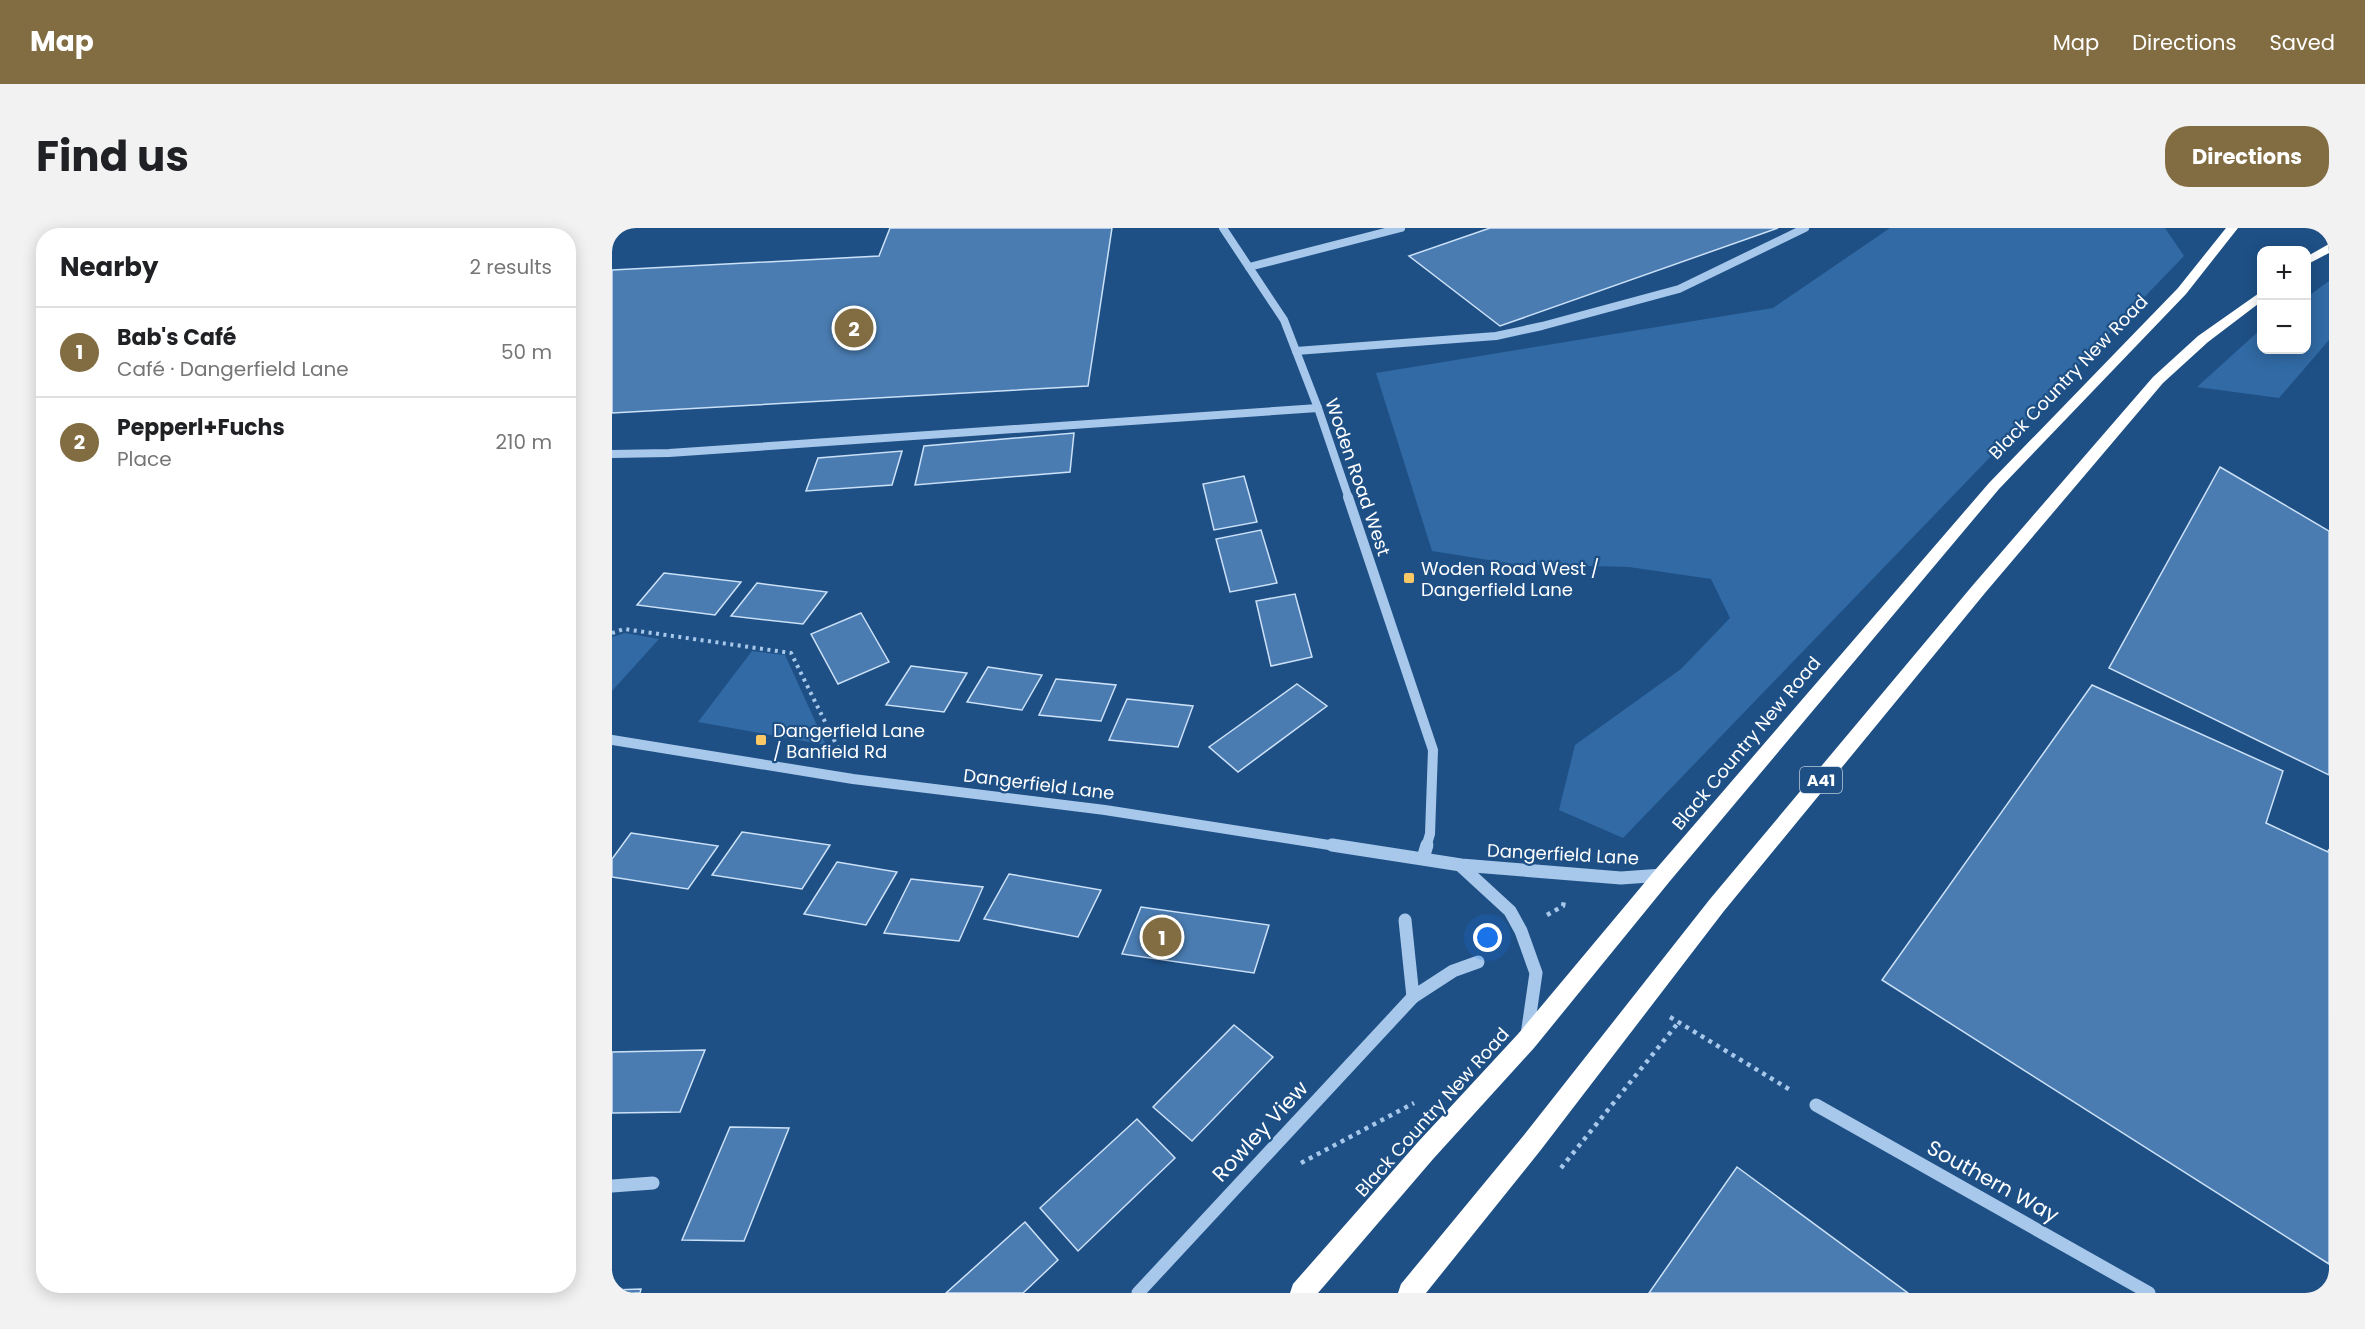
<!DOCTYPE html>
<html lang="en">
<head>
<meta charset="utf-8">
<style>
	:root { --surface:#fff; --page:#f2f2f2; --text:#202124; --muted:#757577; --line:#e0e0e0; --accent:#826d42 }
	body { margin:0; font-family:Poppins,sans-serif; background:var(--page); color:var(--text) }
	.controls { position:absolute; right:18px; top:18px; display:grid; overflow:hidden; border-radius:12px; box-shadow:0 3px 15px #0003 }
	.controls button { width:54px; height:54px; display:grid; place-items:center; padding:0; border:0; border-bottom:2px solid var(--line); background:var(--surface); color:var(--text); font:30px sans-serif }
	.you { position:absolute; left:876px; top:710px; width:21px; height:21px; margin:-15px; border:4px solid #fff; border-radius:50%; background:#1a73e8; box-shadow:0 0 0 9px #1a73e833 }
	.badge { display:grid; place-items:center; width:39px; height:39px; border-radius:50%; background:var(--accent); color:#fff; font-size:20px; font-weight:700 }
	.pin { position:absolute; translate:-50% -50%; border:3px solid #fff; box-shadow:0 2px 6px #0006 }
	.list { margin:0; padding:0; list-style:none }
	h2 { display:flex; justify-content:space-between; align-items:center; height:78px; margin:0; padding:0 24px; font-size:26px }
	h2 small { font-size:20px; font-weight:400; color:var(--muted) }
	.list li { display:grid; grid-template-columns:39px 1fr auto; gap:18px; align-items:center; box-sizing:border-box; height:90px; padding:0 24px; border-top:2px solid var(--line) }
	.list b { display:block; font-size:22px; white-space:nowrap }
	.list p { margin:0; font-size:20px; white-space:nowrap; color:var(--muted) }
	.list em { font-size:20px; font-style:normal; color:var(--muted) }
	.map { position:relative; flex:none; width:1717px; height:1065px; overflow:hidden; border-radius:24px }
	header { display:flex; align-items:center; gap:36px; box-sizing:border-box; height:84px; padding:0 30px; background:var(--accent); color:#fff }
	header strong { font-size:28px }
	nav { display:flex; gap:33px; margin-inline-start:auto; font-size:21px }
	.intro { display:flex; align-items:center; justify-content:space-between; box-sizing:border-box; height:144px; padding:0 36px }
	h1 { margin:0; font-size:42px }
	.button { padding:15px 27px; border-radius:24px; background:var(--accent); color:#fff; font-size:21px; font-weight:700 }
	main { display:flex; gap:36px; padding:0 36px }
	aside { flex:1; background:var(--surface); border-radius:24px; box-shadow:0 3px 15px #0003 }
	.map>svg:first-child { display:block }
</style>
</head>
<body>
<header>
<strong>Map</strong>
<nav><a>Map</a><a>Directions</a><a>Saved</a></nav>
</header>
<div class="intro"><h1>Find us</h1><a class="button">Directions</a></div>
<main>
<aside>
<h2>Nearby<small>2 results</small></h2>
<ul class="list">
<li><span class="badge">1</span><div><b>Bab's Café</b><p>Café · Dangerfield Lane</p></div><em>50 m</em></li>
<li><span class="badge">2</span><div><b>Pepperl+Fuchs</b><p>Place</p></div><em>210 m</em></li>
</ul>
</aside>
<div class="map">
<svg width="1717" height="1065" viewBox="0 0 1717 1065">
	<rect width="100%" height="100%" fill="#1e5086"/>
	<g fill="#316aa4">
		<polygon points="1278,0 1553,0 1572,28 1011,610 947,582 963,517 1069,441 1118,390 1099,351 1017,339 902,336 820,323 764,145 1161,80"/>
		<polygon points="1717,53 1717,112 1667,170 1585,159 1649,101 1650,122 1694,122 1695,69"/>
		<polygon points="13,405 47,411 0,463 0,409"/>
		<polygon points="140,423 173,427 214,517 86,494"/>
	</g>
	<g fill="#4a7cb1" stroke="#cce1f8" stroke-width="1.5">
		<polygon points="278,0 500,0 476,158 0,185 0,42 267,28"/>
		<polygon points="878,0 1166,0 888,98 797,28"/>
		<polygon points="462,205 458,244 303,257 312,218"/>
		<polygon points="290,223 280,257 194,263 206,230"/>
		<polygon points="1608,239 1717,303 1717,547 1497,440"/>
		<polygon points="632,248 645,294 602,302 591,256"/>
		<polygon points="649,302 665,355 618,364 604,311"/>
		<polygon points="52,345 129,354 103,387 25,377"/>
		<polygon points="145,355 215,364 191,396 119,388"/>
		<polygon points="683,366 700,429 659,438 644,373"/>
		<polygon points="249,385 277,434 226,456 199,406"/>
		<polygon points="299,438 355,445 332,484 274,477"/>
		<polygon points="376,439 430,447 410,482 355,474"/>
		<polygon points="444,451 504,457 489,493 427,487"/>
		<polygon points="685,456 715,478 626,544 597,519"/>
		<polygon points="1480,457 1671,543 1654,595 1716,624 1717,621 1717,1036 1270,752"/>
		<polygon points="515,471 581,478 566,519 497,512"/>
		<polygon points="130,604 218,617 190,661 100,647"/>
		<polygon points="19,605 106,618 76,661 0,649 0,631"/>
		<polygon points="225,634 285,644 254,697 192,686"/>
		<polygon points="397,646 489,662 466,709 372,691"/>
		<polygon points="299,651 371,659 347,713 272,705"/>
		<polygon points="529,679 657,697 642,745 510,726"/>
		<polygon points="622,797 661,829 580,913 541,879"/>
		<polygon points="93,822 68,884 0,885 0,824"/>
		<polygon points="525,891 563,930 466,1023 428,980"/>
		<polygon points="118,899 177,900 132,1013 70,1012"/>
		<polygon points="1125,939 1296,1065 1037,1065"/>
		<polygon points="413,994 446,1032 411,1065 334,1065"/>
		<polygon points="29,1061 28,1065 0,1065 0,1062"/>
	</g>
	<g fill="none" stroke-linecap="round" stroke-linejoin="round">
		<polyline stroke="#a7c8eb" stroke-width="4" stroke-dasharray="3 4.5" stroke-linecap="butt" points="0,405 12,401 179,425 227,522"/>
		<g stroke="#a7c8eb" stroke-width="4.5" stroke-dasharray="4 5" stroke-linecap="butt">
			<polyline points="935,687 951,678 952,673"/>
			<polyline points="1058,789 1180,863"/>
			<polyline points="689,935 802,875"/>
			<polyline points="949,940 1066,795"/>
		</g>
		<g stroke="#a7c8eb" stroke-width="8">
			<polyline points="611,0 672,92 706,180 737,271"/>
			<polyline points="637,39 789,0"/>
			<polyline points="684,123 884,108 930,98 1067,61 1193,0"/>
			<polyline points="0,226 57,225 706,180"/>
		</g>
		<g stroke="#a7c8eb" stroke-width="10">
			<polyline points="736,269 821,522 818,606 814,619"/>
			<polyline points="0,512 241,551 493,582 730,619"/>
		</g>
		<g stroke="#a7c8eb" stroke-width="13">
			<polyline points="720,617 849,637 1009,650 1051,647"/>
			<polyline points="811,630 815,617"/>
			<polyline points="849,638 898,683 909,703 924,745 915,807"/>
			<polyline points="793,692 801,769 841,743 866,734"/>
			<polyline points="1204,877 1537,1065"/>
			<polyline points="0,958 41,955"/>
			<polyline points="526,1065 801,769"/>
		</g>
		<g fill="#fff" fill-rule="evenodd">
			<polygon points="1614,0 1626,0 1574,66 1387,261 1058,653 922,820 822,930 706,1065 678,1065 681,1056 806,914 906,806 1044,641 1377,255 1566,60"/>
			<polygon points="1717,16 1717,25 1694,37 1694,29"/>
			<polygon points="1650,63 1650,73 1596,114 1551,155 1373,365 1112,683 928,923 814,1065 786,1065 789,1056 912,907 1098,671 1361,357 1541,149 1586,108"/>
		</g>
	</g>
	<g fill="#fac966" stroke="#1e5086" stroke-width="2">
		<rect x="791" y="344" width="12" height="12" rx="3"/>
		<rect x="143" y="506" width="12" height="12" rx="3"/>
	</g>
	<g text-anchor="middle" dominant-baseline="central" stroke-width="4.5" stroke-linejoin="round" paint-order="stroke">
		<rect fill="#1e5086" stroke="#bccadb" stroke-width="1.5" x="1188" y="539" width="42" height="26" rx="4.5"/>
		<g font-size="16" font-weight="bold" fill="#fff">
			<text x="1209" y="552">A41</text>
		</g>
		<g font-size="18" fill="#fff" stroke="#1e5086">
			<text transform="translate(1456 149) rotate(-46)">Black Country New Road</text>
			<text transform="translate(746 249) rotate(71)">Woden Road West</text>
			<text transform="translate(1134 515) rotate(-50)">Black Country New Road</text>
			<text transform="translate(427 556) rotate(7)">Dangerfield Lane</text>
			<text transform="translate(951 626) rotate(3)">Dangerfield Lane</text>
			<text transform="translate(820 884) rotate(-48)">Black Country New Road</text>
		</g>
		<g font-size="18" fill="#fff" stroke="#1e5086" text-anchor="start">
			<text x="809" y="340">Woden Road West /<tspan x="809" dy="21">Dangerfield Lane</tspan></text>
			<text x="161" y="502">Dangerfield Lane<tspan x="161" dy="21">/ Banfield Rd</tspan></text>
		</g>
		<g font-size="21" fill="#fff" stroke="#1e5086">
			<text transform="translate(648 903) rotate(-47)">Rowley View</text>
			<text transform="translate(1381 953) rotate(29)">Southern Way</text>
		</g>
	</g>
</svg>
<div class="controls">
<button>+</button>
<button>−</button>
</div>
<div class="you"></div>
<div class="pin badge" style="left:550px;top:709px">1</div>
<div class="pin badge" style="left:242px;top:100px">2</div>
</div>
</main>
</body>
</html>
